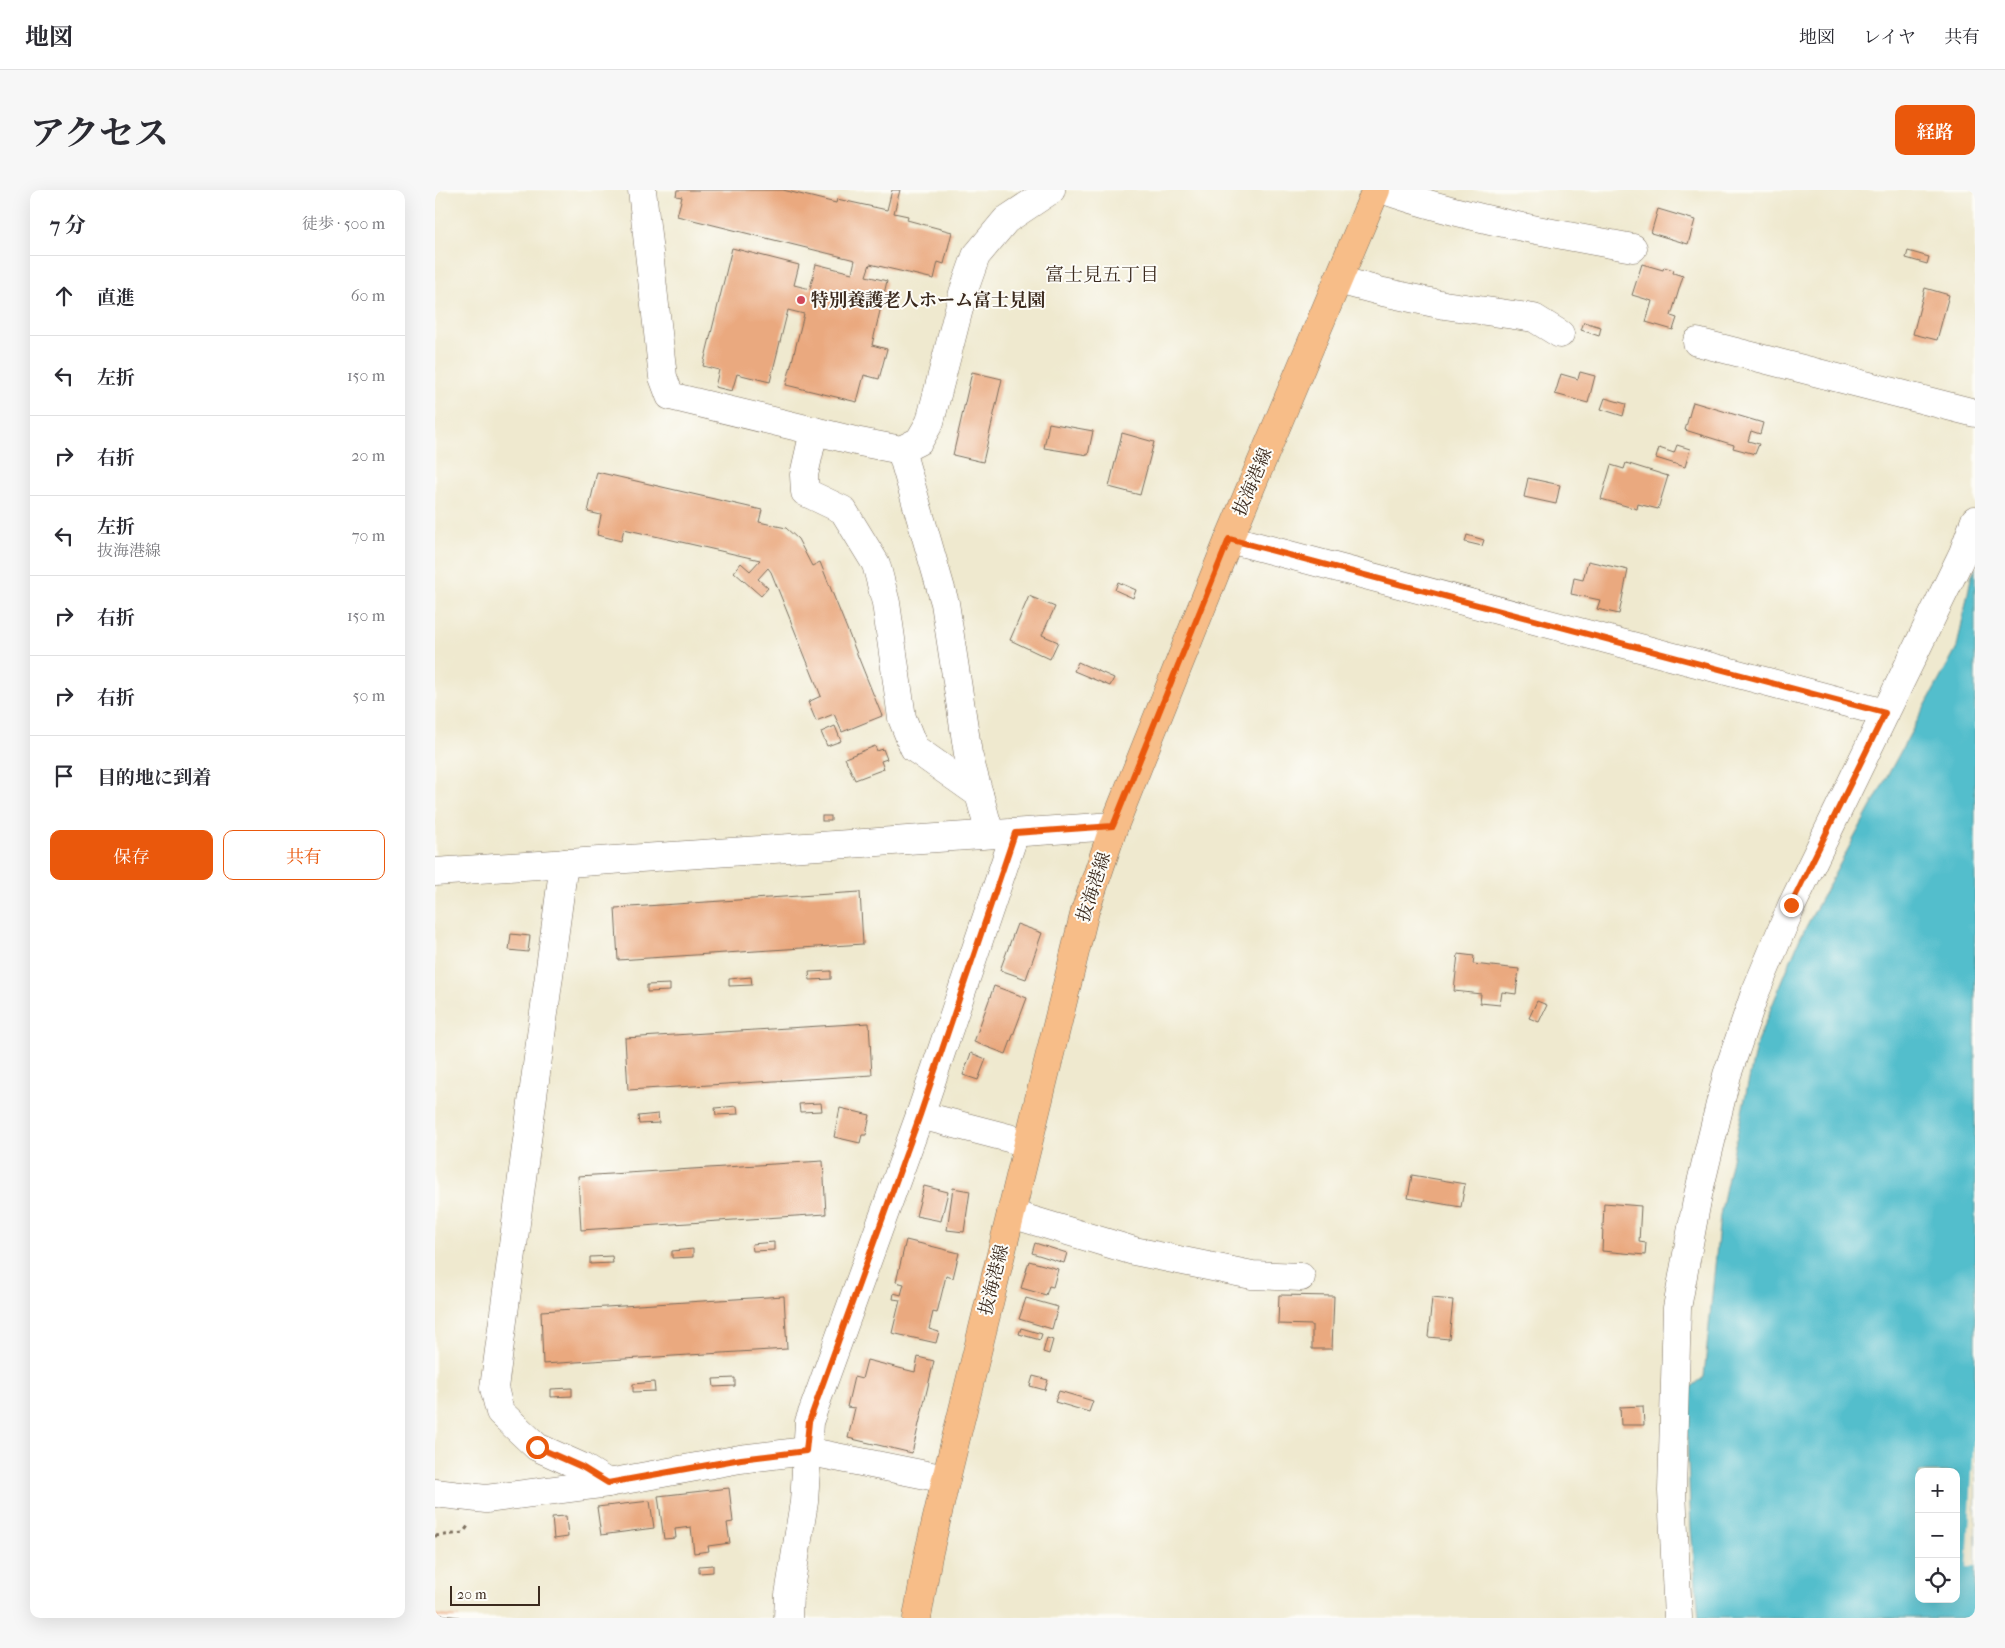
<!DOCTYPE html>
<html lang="ja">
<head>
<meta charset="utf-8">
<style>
	:root { --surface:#fff; --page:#f7f7f7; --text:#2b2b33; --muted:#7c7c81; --line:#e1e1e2; --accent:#ea580c }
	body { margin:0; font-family:"IM FELL French Canon","Noto Serif JP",serif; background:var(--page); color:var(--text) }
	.controls { position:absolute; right:15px; bottom:15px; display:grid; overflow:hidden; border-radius:10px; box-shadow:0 5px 20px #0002 }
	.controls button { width:45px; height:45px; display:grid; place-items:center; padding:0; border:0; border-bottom:1px solid var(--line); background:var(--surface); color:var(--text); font:25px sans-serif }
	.scale { position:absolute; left:15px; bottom:12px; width:90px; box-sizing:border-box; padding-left:5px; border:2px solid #3b2a1e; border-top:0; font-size:14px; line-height:18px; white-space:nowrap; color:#3b2a1e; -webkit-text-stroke:4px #fdfcf7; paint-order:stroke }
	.stop { position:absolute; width:15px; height:15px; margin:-11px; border:4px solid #ea580c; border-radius:50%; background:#fff }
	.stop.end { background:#ea580c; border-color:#fff; box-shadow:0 1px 5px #0008 }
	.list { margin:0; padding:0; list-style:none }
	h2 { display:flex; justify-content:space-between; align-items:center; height:65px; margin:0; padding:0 20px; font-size:21px }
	h2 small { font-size:16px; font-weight:400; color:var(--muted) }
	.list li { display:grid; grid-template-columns:32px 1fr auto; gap:15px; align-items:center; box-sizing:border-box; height:80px; padding:0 20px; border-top:1px solid var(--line) }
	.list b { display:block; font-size:19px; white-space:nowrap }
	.list p { margin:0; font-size:16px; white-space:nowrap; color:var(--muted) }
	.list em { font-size:16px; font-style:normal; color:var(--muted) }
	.actions { display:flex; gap:10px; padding:15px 20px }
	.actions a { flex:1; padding:11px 0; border:1px solid var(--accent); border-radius:10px; text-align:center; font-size:18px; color:var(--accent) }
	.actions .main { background:var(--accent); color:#fff }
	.icon { flex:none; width:28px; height:28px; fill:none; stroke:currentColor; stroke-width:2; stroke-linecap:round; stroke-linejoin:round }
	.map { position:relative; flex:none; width:1540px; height:1428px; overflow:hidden; border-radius:10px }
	header { display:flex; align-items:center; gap:30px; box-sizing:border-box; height:70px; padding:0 25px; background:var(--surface); border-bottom:1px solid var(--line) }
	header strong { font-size:24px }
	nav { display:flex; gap:28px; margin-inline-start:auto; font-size:18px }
	.intro { display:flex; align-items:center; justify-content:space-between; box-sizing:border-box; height:120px; padding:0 30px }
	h1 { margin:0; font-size:35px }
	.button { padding:12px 22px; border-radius:10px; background:var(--accent); color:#fff; font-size:18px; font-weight:700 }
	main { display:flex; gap:30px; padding:0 30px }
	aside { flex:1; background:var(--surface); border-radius:10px; box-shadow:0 5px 20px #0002 }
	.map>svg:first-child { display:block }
</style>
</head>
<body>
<header>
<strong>地図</strong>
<nav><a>地図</a><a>レイヤ</a><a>共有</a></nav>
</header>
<div class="intro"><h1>アクセス</h1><a class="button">経路</a></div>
<main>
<aside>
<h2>7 分<small>徒歩 · 500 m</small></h2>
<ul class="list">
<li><svg class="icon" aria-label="ahead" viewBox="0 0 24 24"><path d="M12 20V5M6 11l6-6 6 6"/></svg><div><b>直進</b></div><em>60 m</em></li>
<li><svg class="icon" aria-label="left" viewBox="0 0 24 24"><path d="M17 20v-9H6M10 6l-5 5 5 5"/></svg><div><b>左折</b></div><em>150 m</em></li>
<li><svg class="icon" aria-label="right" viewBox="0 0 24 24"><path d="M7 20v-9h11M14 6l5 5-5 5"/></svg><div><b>右折</b></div><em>20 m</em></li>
<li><svg class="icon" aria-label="left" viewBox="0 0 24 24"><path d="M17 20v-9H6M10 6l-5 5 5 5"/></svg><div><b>左折</b><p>抜海港線</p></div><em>70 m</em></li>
<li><svg class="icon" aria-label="right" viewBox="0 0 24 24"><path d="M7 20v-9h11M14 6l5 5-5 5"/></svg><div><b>右折</b></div><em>150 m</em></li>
<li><svg class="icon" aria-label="right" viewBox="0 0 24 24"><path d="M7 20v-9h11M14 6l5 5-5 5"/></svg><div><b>右折</b></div><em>50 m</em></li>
<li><svg class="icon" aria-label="arrive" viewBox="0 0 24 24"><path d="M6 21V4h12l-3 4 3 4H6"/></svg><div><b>目的地に到着</b></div></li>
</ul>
<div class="actions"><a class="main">保存</a><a>共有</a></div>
</aside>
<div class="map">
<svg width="1540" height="1428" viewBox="0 0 1540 1428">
	<rect width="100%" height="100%" fill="#fdfcf7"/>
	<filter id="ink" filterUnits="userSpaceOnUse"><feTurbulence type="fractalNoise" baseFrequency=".02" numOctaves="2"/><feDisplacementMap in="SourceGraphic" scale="10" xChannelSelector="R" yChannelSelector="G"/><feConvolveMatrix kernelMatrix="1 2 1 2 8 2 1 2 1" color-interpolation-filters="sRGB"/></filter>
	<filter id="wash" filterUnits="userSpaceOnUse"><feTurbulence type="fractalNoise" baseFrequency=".0096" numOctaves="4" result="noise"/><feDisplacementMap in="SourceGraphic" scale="20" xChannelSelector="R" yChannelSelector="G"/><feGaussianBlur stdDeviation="1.12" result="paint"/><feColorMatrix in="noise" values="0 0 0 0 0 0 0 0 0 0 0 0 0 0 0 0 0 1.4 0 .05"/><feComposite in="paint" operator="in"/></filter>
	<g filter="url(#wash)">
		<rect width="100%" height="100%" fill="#efe9cf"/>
		<path fill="#52becc" stroke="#467475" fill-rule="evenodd" d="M1540,377V1428H1264L1256,1339L1250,1202L1269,1187L1285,1025L1322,852L1365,748L1522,457L1536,388ZM1484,1282H1521V1409H1484Z"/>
		<polygon fill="#efe9cf" points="1540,1226 1540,1377 1532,1377"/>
		<g id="blocks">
			<g fill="#eaa97f">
				<polygon points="242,0 348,0 401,13 402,9 452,20 457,0 465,0 459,23 473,26 472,30 517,42 509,74 503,72 499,89 435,74 431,86 452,91 437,155 452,159 444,189 429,185 422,212 351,195 369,124 353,120 335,192 302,184 297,201 280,197 284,180 268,176 297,58 364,75 359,95 375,99 381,74 417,83 420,70 242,26 247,7 241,6"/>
				<polygon points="1223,19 1260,30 1253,54 1216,43"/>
				<polygon points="1473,61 1494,67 1492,74 1471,68"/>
				<polygon points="1207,74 1228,80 1229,77 1239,80 1238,83 1248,86 1236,126 1242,128 1238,140 1211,132 1217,111 1197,105"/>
				<polygon points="1490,98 1514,105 1502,150 1478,144"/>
				<polygon points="1149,132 1166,137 1164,146 1146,140"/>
				<polygon points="537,182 567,189 548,272 518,265"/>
				<polygon points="1145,182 1160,186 1153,213 1120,204 1126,184 1143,189"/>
				<polygon points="1170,208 1191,214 1188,226 1166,219"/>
				<polygon points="1258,212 1328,233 1325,244 1316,241 1313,251 1324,254 1320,264 1298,258 1299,255 1250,240"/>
				<polygon points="614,233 658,241 653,265 609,258"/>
				<polygon points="687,243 719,252 705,305 674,297"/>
				<polygon points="1242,255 1255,259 1250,277 1221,268 1224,258 1239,263"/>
				<polygon points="1191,273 1233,286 1223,319 1203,314 1202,319 1166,309 1176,275 1189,279"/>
				<polygon points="162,282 327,320 324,332 351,338 363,349 377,376 385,372 447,526 407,542 399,524 381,531 373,512 386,506 336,382 333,378 323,389 333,398 326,406 299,382 306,373 315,381 325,370 189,339 186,351 162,345 166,325 153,322"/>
				<polygon points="1093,288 1125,295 1121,314 1089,307"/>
				<polygon points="1032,345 1049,350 1047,356 1030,352"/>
				<polygon points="1153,371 1193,380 1184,424 1162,419 1165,410 1136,404 1139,388 1148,390"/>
				<polygon points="683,392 701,400 698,408 680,400"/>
				<polygon points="594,406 620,417 607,445 623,452 615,469 575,450"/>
				<polygon points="643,472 679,488 675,496 639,481"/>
				<polygon points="400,536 406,551 392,556 386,542"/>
				<polygon points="440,556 442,561 448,559 452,569 446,571 449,579 420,590 410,568"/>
				<rect x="387" y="626" width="9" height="5"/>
				<polygon points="425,702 428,754 183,770 180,718"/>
				<polygon points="582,734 607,743 591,789 565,780"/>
				<polygon points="76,744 95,746 93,762 74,760"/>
				<polygon points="1023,764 1039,766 1038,774 1084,779 1081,804 1067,802 1065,815 1045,813 1046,804 1019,801"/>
				<polygon points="396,781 396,789 375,790 374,782"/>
				<polygon points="316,787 317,795 294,796 294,789"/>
				<polygon points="235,794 235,801 212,802 212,795"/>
				<polygon points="559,796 592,808 571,864 539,852"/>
				<polygon points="1102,811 1112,815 1104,832 1094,828"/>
				<polygon points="434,833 437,885 193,900 190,848"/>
				<polygon points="536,863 551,869 543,890 528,885"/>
				<polygon points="386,913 387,921 365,922 364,914"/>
				<polygon points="302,916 303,924 281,925 280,918"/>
				<polygon points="405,918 435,925 431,945 427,945 425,953 399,947"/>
				<polygon points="223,924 224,933 204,934 203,926"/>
				<polygon points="388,971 391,1024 146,1040 143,986"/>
				<polygon points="977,985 1030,994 1026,1017 973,1008"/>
				<polygon points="489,996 513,1002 506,1031 481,1026"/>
				<polygon points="518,998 535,1001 529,1042 512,1040"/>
				<polygon points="1169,1013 1206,1016 1204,1052 1211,1053 1210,1065 1167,1061"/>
				<polygon points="471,1050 524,1063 518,1088 511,1086 502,1123 498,1122 494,1139 504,1142 501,1153 457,1143 465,1110 458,1109 459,1103 466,1105 469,1094 461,1092"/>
				<polygon points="339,1052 339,1060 318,1061 317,1054"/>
				<polygon points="600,1053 632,1063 629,1073 597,1063"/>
				<polygon points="258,1059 258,1067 237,1068 237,1061"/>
				<polygon points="177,1066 178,1073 155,1074 155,1067"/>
				<polygon points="594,1071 623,1079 618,1097 614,1096 611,1105 586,1098"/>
				<polygon points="844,1105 899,1106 897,1159 877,1159 877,1135 843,1134"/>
				<polygon points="349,1106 352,1159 108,1174 106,1121"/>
				<polygon points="591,1108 623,1117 617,1139 584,1129"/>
				<polygon points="997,1108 1018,1110 1014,1149 993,1147"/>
				<polygon points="586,1138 607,1144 605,1150 584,1144"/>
				<polygon points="612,1148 618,1150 614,1164 608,1162"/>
				<polygon points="483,1167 499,1171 477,1263 413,1248 420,1218 412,1217 419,1187 427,1189 432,1170 480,1182"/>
				<polygon points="598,1186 613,1190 610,1200 595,1196"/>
				<polygon points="300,1188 300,1196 279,1197 278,1189"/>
				<polygon points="219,1192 220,1201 198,1202 198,1194"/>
				<polygon points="137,1198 137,1206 116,1207 116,1199"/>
				<polygon points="624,1201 658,1211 654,1222 620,1212"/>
				<polygon points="1208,1216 1209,1235 1186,1235 1185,1217"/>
				<polygon points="294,1298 298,1332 292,1333 295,1353 273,1356 274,1361 259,1363 256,1337 240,1339 241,1348 229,1349 223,1306"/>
				<polygon points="215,1311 219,1338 166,1345 162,1317"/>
				<polygon points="131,1326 133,1347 119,1349 117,1327"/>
				<polygon points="278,1375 278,1382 264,1383 264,1376"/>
				<polygon points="0,1424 24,1427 24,1428 0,1428"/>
			</g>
		</g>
	</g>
	<g filter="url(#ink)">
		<use href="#blocks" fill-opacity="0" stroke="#7a6d5c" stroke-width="1"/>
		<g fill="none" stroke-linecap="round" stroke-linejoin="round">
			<defs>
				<g id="minor">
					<polyline points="207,0 228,187 235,206 425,252 466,260 484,251 495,232 528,103 541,66 571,30 616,0"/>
					<path d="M949,0C1030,28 1114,43 1198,58"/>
					<polyline points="903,90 948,102 1009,115 1099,128 1125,144"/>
					<polyline points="1262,152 1540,223"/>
					<polyline points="379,241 369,285 370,302 408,320 441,374 451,413 467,528 479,558 544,604"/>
					<polyline points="466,260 510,413 533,564 555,644"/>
					<polyline points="794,349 1450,523"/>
					<polyline points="129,673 59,1198 65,1222 102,1257 147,1277 173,1293"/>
					<polyline points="0,682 679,636"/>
					<polyline points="485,925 593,953"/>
					<polyline points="576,1024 699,1061 817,1085 866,1087"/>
					<polyline points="0,1303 51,1309 173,1293 305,1269 371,1261 511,1289"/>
					<polyline points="353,1428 354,1405 369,1312 374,1232 485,925 580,643"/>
					<polyline points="1243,1428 1237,1301 1242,1118 1263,1005 1292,885 1320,803 1357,715 1528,363 1540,330"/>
				</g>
				<polyline id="major" points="482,1428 493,1366 511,1289 650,721 679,636 794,349 941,0"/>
			</defs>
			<use href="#minor" stroke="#7a6d5c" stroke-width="29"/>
			<use href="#major" stroke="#7a6d5c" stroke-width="29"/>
			<polyline stroke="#7a6d5c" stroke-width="3" stroke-dasharray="4 4" stroke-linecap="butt" points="0,1346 28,1343 33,1336"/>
			<use href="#minor" stroke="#fff" stroke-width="28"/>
			<use href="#major" stroke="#f7bd88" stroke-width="28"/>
		</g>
	</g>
	<g fill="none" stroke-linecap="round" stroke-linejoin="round" filter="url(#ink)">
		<polyline stroke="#ea580c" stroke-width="6" points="102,1257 147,1277 173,1293 306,1269 371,1261 374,1232 485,925 580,643 678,636 794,349 1450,523 1356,715"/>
	</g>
	<circle fill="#d1495b" stroke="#fdfcf7" stroke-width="2" cx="366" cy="110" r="5"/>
	<g text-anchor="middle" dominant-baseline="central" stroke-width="4" stroke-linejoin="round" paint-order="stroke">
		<g font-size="18" font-weight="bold" fill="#3b2a1e" stroke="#fdfcf7" text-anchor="start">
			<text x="376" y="110">特別養護老人ホーム富士見園</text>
		</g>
		<g font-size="18" fill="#3b2a1e" stroke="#fdfcf7">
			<text transform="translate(818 292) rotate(-67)">抜海港線</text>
			<text transform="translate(659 697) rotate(-72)">抜海港線</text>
			<text transform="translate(559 1090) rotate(-76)">抜海港線</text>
		</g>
		<g font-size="19" fill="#3b2a1e" stroke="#fdfcf7">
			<text x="667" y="85">富士見五丁目</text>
		</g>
	</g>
</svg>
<div class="controls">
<button>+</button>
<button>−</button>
<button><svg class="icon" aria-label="locate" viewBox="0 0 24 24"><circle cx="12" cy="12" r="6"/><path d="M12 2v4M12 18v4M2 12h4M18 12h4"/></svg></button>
</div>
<div class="scale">20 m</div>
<div class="stop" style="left:102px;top:1257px"></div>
<div class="stop end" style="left:1356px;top:715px"></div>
</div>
</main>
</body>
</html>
